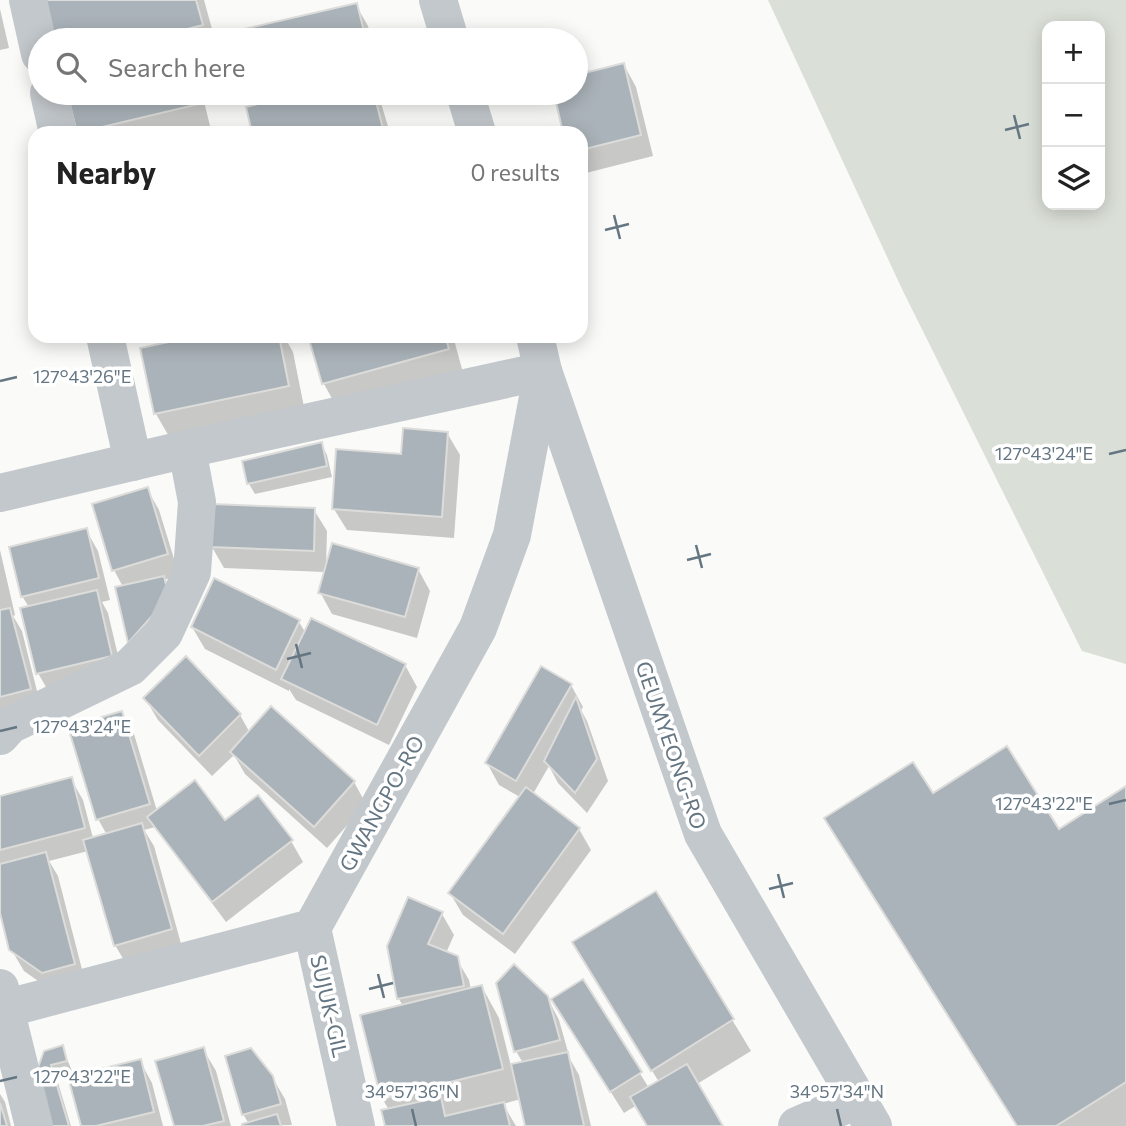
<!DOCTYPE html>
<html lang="en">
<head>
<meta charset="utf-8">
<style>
	:root { --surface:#fff; --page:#f6f6f6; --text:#222; --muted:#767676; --line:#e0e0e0 }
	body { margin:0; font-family:Commissioner,sans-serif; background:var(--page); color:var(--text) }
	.controls { position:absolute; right:21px; top:21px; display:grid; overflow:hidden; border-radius:14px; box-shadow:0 4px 18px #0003 }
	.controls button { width:63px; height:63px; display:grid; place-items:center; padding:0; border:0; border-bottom:2px solid var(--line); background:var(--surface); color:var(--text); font:35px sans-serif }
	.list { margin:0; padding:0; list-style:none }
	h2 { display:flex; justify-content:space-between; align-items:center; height:91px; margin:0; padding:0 28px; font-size:30px }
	h2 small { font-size:23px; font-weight:400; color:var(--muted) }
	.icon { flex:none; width:38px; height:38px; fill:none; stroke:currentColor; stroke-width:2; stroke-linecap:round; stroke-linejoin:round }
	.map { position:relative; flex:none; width:1126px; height:1126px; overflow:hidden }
	.search { position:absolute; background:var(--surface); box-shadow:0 4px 18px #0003; left:28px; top:28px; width:560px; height:77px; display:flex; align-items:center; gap:18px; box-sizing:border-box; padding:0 24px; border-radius:38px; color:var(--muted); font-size:26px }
	.panel { position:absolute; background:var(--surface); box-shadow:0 4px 18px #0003; left:28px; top:126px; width:560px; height:217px; border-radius:21px }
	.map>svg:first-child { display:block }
</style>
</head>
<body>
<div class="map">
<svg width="1126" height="1126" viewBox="0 0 1126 1126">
	<rect width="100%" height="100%" fill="#fafaf8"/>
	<path fill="#dadfd7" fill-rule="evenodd" d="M768,0H1126V664L1082,651L902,289ZM1047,26H1100V205H1047Z"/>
	<g fill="#0003">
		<polygon points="50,0 204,0 215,40 53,40"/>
		<polygon points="356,5 368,26 372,40 235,40 233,34"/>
		<polygon points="0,9 9,48 0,50"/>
		<polygon points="624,65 636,87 653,156 582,174 581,133 565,133 555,93 576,93 576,77"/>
		<polygon points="69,93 202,93 210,126 181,133 79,133"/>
		<polygon points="249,93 378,93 390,133 254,133 256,106"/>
		<polygon points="206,336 284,336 293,352 306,417 174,445 156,414"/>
		<polygon points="310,336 453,336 465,380 341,415 324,384"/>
		<polygon points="447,433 460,455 454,538 347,530 334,509 403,456"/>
		<polygon points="321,444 327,455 332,477 255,494 249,484"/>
		<polygon points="147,489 159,510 179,575 164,580 169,589 135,652 123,587 114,570"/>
		<polygon points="314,510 327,531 326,567 418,569 430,591 417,638 332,614 320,592 325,572 224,568 212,547"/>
		<polygon points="86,530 98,551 110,600 102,602 108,613 123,677 50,694 38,673 29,607 22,596"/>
		<polygon points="0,550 15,615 13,616 22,631 42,711 0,717"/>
		<polygon points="299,622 305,632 405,665 417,687 389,745 296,700 289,689 289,691 205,649 192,627"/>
		<polygon points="185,659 240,715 250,733 354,782 366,804 327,848 245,774 234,755 212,776 158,720 145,698"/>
		<polygon points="571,685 583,707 581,710 587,721 608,781 587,813 558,783 549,766 533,794 579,829 591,850 515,954 463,915 450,893 520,797 499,785 487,763"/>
		<polygon points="122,713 134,734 157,811 225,822 291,841 303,862 226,922 155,827 144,830 154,846 183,951 128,967 115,945 88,851 49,861 58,876 86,985 55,993 24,971 11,949 0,906 0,798 71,779 83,800 93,838 107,835 98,819"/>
		<polygon points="1126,789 1126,1126 1017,1126 849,857 933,796 1058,831"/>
		<polygon points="655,893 751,1051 697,1084 721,1126 649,1126 637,1105 624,1113 566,1021 582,981 649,1088 659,1082 592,973"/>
		<polygon points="442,914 454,935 446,953 456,958 469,980 471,990 482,987 499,1018 511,1066 523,1063 516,1051 547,997 559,1020 570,1059 579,1075 591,1126 527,1126 521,1099 503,1104 516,1126 387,1126 389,1110 382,1098 403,1006 399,999"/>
		<polygon points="62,1047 72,1071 56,1076 71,1126 48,1126 35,1081"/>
		<polygon points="203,1049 216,1071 231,1126 176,1126"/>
		<polygon points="140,1061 152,1083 163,1126 83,1126"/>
		<polygon points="272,1077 285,1099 292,1125 244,1126 249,1124 243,1114"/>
		<polygon points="0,1094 5,1102 11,1126 0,1126"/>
	</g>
	<g fill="#aab3b9" stroke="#dcdcda" stroke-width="2">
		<polygon points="44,0 196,0 203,25 145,40 51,40"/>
		<polygon points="357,3 366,40 233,40 231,32"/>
		<polygon points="624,63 641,135 581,150 581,133 563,133 554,93 576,93 576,75"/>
		<polygon points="67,93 196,93 199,104 77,133"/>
		<polygon points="301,93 374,93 384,133 252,133 246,107"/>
		<polygon points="197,336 279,336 289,386 154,414 140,348"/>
		<polygon points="308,336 445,336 449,349 322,384"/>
		<polygon points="403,428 448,432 442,517 332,509 336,449 401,454"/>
		<polygon points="322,442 327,466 247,484 242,461"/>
		<polygon points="148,487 168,554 112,571 92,504"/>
		<polygon points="212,504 315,508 314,551 210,547"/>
		<polygon points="87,528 99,578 21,597 9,547"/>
		<polygon points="332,543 419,568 405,617 318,593"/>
		<polygon points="164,576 169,597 128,643 115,587"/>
		<polygon points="214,578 300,620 276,670 191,627"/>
		<polygon points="97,590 112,656 36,674 20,608"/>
		<polygon points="10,608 31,689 0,697 0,610"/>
		<polygon points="311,618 406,664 377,725 281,679"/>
		<polygon points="186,656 241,714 199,756 143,698"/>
		<polygon points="541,666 572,684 516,781 485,763"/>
		<polygon points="576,697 597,759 575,793 544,761"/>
		<polygon points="271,706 355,781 314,827 230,752"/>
		<polygon points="122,711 150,804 96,820 68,727"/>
		<polygon points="1007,746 1059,829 1126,786 1126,1082 1056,1126 1017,1126 824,818 913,762 933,793"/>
		<polygon points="72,777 85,828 0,850 0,796"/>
		<polygon points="195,780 225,820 258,795 293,840 212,902 147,817"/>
		<polygon points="526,787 580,828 503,934 448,893"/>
		<polygon points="142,823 172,929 114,946 83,840"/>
		<polygon points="46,852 75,964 42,973 9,950 0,913 0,864"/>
		<polygon points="656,891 734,1019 651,1071 572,942"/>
		<polygon points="408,897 443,912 428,944 458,956 464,986 397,999 387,946"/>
		<polygon points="514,964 548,996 560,1040 514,1052 496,983"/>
		<polygon points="583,979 642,1072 610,1092 551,999"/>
		<polygon points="482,985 503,1069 381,1099 360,1015"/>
		<polygon points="63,1045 67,1061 51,1065 69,1126 46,1126 33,1081 44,1051"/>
		<polygon points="204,1047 224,1121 203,1126 174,1126 155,1061"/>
		<polygon points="251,1048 273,1076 281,1104 242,1115 225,1056"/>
		<polygon points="568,1052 584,1126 525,1126 511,1064"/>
		<polygon points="141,1059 154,1112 96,1126 81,1126 68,1077"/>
		<polygon points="687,1064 723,1126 647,1126 630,1097"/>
		<polygon points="441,1097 445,1116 504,1102 510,1126 385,1126 381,1110"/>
		<polygon points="0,1103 7,1126 0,1126"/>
		<polygon points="277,1114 281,1126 242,1126 242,1124"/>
	</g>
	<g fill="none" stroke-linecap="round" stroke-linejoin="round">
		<g stroke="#c3c8cc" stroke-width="38">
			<polyline points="28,0 40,54"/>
			<polyline points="438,0 450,40"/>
			<polyline points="49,93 58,133"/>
			<polyline points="465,93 477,133"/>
			<polyline points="105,336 133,462"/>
			<polyline points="535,336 543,371 703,834 873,1126"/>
			<polyline points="0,493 187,449 543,371"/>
			<polyline points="0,736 10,725 130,667 164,633 192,572 197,502 187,449"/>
			<polyline points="312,928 356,1126"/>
			<polyline points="0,988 34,1126"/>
			<polyline points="0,1010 312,928 478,628 512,535 543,371"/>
			<polyline points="797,1126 859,1099"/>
		</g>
	</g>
	<path fill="none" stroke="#657683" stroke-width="2.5" d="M1014,115L1020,139M1005,130L1029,124M614,215L620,239M605,230L629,224M0,381L17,377M1109,454L1126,450M696,545L702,568M687,560L711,554M296,644L302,668M287,659L311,653M0,731L17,727M1109,804L1126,800M778,874L784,898M769,889L793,883M378,974L384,998M369,989L393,983M0,1081L17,1077M412,1109L416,1126M837,1109L841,1126"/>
	<g text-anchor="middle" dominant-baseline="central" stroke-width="7" stroke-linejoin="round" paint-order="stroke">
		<g font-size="21" fill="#657683" stroke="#fff">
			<text transform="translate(672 745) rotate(71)">GEUMYEONG-RO</text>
			<text transform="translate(381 803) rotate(-61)">GWANGPO-RO</text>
			<text transform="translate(330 1006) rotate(77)">SUJUK-GIL</text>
		</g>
	</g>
	<g font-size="18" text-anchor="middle" fill="#657683" stroke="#fff" stroke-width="7" stroke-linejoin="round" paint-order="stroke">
		<text x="82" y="383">127°43'26"E</text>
		<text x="1044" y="460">127°43'24"E</text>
		<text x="82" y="733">127°43'24"E</text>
		<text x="1044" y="810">127°43'22"E</text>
		<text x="82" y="1083">127°43'22"E</text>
		<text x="412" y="1098">34°57'36"N</text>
		<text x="837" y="1098">34°57'34"N</text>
	</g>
</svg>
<div class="controls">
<button>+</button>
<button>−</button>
<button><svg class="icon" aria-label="layers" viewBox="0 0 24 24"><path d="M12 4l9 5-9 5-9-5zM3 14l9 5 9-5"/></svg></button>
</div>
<div class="search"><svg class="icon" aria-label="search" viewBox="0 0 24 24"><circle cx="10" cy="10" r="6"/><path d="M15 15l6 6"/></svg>Search here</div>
<section class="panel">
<h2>Nearby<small>0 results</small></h2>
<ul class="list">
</ul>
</section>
</div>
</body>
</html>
